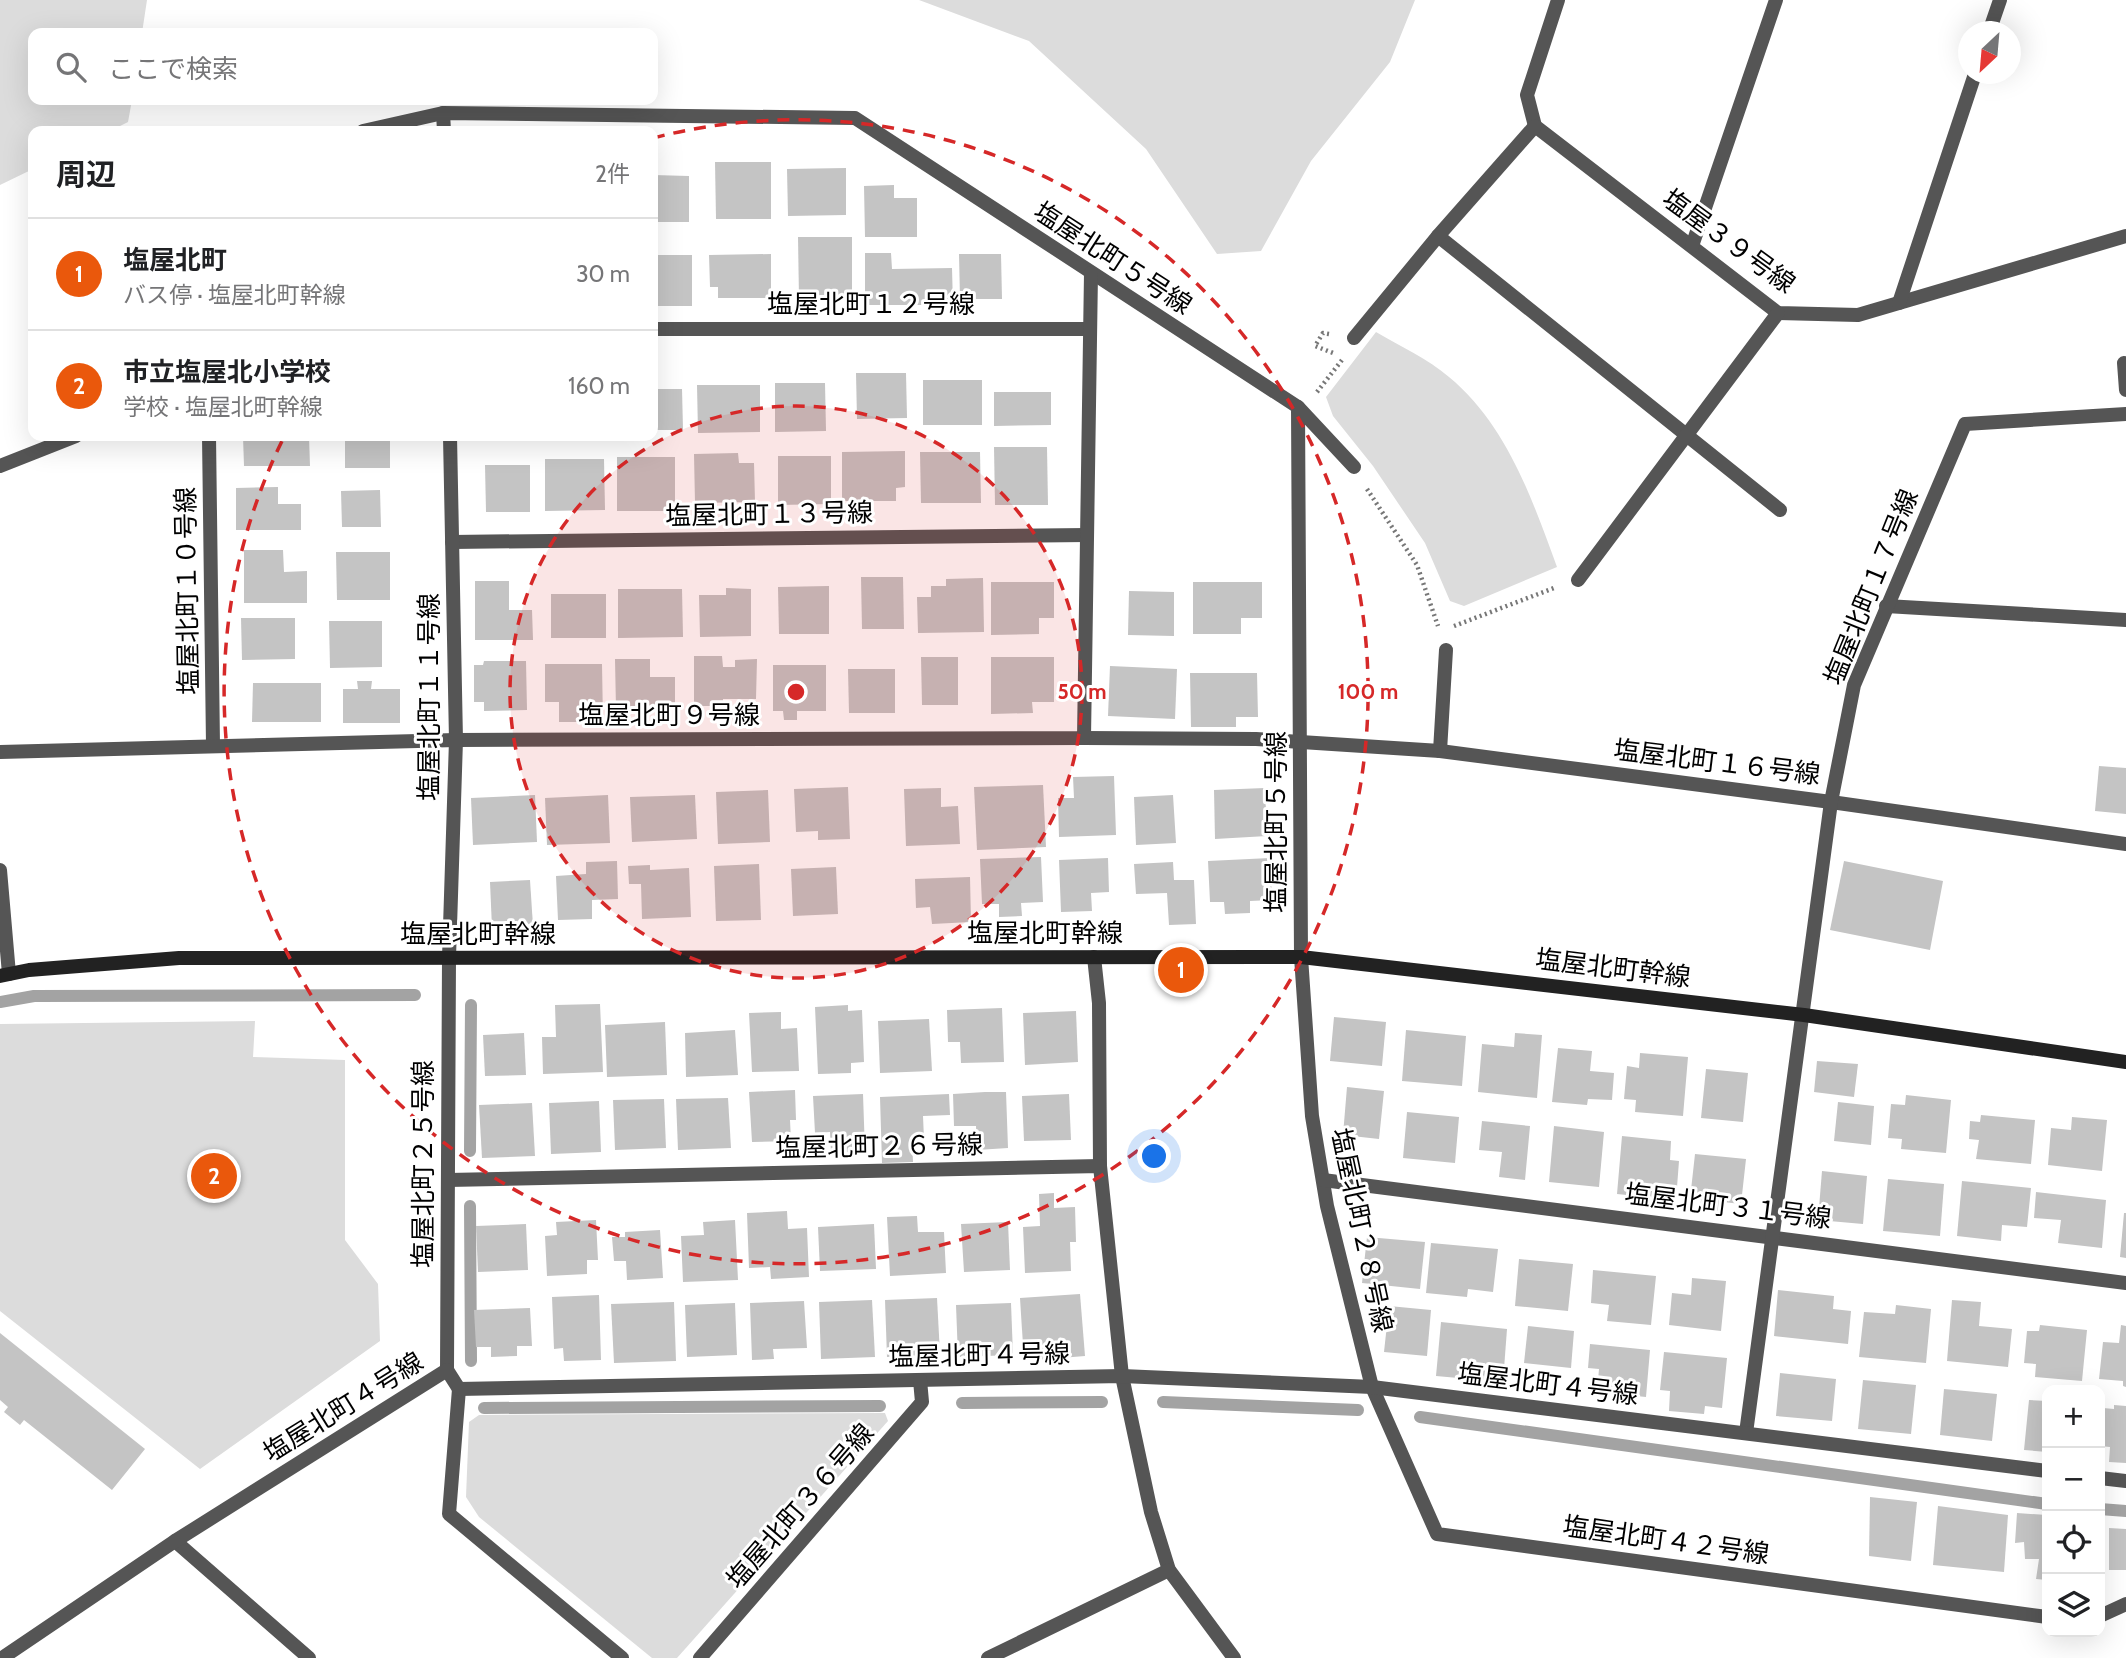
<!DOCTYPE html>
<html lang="ja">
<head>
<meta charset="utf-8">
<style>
	:root { --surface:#fff; --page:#f6f6f6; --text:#202124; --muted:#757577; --line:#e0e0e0; --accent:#ea580c }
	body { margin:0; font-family:Cabin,"Noto Sans JP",sans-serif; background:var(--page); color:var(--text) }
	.controls { position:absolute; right:21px; bottom:21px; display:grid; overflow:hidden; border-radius:14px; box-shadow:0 7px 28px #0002 }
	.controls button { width:63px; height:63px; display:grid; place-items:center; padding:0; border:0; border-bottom:2px solid var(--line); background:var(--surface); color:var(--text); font:35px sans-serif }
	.compass { position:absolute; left:1958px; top:21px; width:63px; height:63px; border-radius:50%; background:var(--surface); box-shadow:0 7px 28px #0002; rotate:206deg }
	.you { position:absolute; left:1155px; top:1157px; width:24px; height:24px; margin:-18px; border:5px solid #fff; border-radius:50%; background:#1a73e8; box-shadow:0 0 0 10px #1a73e833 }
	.badge { display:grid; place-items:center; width:46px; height:46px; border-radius:50%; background:var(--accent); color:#fff; font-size:23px; font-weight:700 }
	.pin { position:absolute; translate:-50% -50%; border:4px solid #fff; box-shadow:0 2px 7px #0006 }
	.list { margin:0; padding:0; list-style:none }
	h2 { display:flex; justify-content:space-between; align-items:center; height:91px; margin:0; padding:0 28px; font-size:30px }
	h2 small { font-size:23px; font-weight:400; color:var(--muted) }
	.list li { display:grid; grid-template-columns:46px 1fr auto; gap:21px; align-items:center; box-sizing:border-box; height:112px; padding:0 28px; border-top:2px solid var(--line) }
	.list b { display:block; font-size:26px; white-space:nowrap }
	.list p { margin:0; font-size:23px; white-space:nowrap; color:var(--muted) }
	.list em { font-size:23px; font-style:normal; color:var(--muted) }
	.icon { flex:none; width:38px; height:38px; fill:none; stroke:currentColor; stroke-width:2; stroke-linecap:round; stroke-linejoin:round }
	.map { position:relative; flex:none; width:2126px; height:1658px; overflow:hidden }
	.search { position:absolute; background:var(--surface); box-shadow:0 7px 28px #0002; left:28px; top:28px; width:630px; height:77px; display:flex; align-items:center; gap:18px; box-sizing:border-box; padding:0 24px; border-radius:14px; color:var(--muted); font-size:26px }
	.panel { position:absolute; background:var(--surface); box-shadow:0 7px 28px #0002; left:28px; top:126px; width:630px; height:315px; border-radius:14px }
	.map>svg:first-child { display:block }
</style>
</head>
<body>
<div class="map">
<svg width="2126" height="1658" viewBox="0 0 2126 1658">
	<rect width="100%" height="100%" fill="#fff"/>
	<g fill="#dcdcdc">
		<polygon points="0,0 147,0 142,33 33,33 33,100 132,100 128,122 110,131 33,131 33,169 0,185"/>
		<polygon points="919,0 1415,0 1390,62 1311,161 1261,251 1217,254 1146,149 1029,41"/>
		<path d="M1376,332C1400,346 1428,359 1449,377C1507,425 1532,499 1557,567L1464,606L1450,601L1425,543L1373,466L1333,416L1326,397Z"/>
		<polygon points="255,1021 253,1057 345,1060 345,1240 378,1284 380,1341 200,1469 0,1311 0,1024"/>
		<polygon points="885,1413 888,1421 677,1658 652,1658 479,1517 466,1497 469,1422 479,1415"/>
	</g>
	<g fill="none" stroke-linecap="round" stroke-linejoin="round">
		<g stroke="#a3a3a3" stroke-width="12">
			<polyline points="0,1002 34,996 415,995"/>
			<polyline points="470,1151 471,1005"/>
			<polyline points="470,1206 471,1361"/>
			<polyline points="1163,1402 1358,1410"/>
			<polyline points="962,1403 1102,1402"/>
			<polyline points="484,1408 880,1406"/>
			<polyline points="1420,1417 2047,1504"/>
			<polyline points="2100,1509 2126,1511"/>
		</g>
	</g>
	<g fill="#c4c4c4">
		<polygon points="715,162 771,162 771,219 716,219"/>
		<polygon points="846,168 846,215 788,216 787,169"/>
		<polygon points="653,175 689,176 689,222 653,222"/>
		<polygon points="894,185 894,198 917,198 917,237 865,237 864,186"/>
		<polygon points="798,237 852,237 852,299 799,299"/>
		<polygon points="865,253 891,253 892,269 952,268 953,305 865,305"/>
		<polygon points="771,254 771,298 718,298 718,287 710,287 709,255"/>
		<polygon points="959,254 1001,254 1002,299 960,299"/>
		<rect x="653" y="255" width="39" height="51"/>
		<polygon points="856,373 906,373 907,418 857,419"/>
		<rect x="923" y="380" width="59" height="45"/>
		<polygon points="775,383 825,383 826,431 775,432"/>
		<polygon points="697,385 760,385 760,432 698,433"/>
		<polygon points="653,389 682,389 683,430 653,430"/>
		<polygon points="994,392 1051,392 1051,425 994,426"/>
		<polygon points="243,436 309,436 310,466 244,466"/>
		<rect x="345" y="436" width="45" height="32"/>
		<polygon points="994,447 1047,447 1048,505 995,505"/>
		<polygon points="905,451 905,487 896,488 896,501 842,501 842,452"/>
		<polygon points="920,452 980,452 981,503 921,503"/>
		<polygon points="738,453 739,463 754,463 755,502 695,503 694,454"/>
		<polygon points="778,456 831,456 831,504 778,505"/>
		<rect x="617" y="457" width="58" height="54"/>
		<polygon points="545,459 604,459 605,510 545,511"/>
		<polygon points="485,465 530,465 530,512 486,512"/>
		<polygon points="278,487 278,504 301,504 301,530 236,530 236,488"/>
		<polygon points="380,490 381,527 342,527 341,491"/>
		<polygon points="244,550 283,550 284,572 307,571 307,603 244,603"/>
		<polygon points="336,552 390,552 390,600 337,600"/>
		<polygon points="861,577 903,577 904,629 862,629"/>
		<polygon points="983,578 984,632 918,633 917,597 931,597 931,586 946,586 946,579"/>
		<polygon points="475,581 509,581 509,610 532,610 533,640 475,640"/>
		<polygon points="991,582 1054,582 1054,618 1039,618 1039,634 991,635"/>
		<polygon points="1193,582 1262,582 1262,618 1241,618 1241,634 1193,634"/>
		<polygon points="829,586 829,634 779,634 778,587"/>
		<polygon points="726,588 751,589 751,636 700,637 699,595 726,595"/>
		<polygon points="618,589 682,589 683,637 618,638"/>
		<polygon points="1129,591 1174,592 1174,636 1128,635"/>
		<rect x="551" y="594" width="55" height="44"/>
		<polygon points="241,618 295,618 295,659 242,660"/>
		<polygon points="329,621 382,621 382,667 330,668"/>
		<polygon points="694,656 722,656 723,667 735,667 735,660 757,659 756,699 723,699 723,706 694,706"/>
		<polygon points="921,657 958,657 958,705 922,705"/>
		<polygon points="991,657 1054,657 1054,702 1032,702 1033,713 991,714"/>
		<polygon points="615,659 650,659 650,677 675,677 675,709 616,709"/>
		<polygon points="484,661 526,661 527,710 484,711 484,702 474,702 474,665 483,665"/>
		<polygon points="545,664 602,664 603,722 559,722 559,702 545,702"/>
		<polygon points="773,665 826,665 826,711 797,711 797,720 784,720 783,711 773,711"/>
		<polygon points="1110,666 1177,669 1175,719 1108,716"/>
		<polygon points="848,669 895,669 895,713 849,713"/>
		<polygon points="1190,673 1257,673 1258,717 1236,717 1236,727 1191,727"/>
		<polygon points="357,681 372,681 371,689 400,689 400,723 343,723 343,689 358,689"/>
		<polygon points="253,683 321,683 321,722 252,722"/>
		<polygon points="2099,766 2126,768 2126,814 2095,811"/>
		<polygon points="1114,776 1116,835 1059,837 1058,798 1074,798 1073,777"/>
		<polygon points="1043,785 1046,847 977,850 974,787"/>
		<polygon points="848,787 850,839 818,840 818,831 796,832 794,789"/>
		<polygon points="941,788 941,807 958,806 960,844 906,846 904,789"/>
		<polygon points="1265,788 1267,836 1215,839 1214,790"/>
		<polygon points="768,790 770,842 718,844 716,792"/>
		<polygon points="535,795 537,842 473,845 471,798"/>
		<polygon points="608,795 610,843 547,845 545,798"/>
		<polygon points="695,795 697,839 632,842 630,797"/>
		<polygon points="1173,795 1176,843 1136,845 1134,797"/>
		<polygon points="1041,857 1043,902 1021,903 1022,916 999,917 999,904 982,904 980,859"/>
		<polygon points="1108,858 1109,892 1091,893 1092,911 1061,912 1059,860"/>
		<polygon points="1270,858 1272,900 1250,901 1250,913 1225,914 1224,902 1210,902 1208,861"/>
		<polygon points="617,861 618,899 592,900 592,919 558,920 556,876 586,874 586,862"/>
		<polygon points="1844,861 1943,881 1930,950 1830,930"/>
		<polygon points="1173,862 1174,880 1194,880 1196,924 1169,925 1167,893 1136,894 1134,864"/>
		<polygon points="759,864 761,920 716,921 714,866"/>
		<polygon points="650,865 650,870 689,868 691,917 642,919 641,884 629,884 628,866"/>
		<polygon points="836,867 838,914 793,916 791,869"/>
		<polygon points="970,877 971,922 932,924 930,907 916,908 915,879"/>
		<polygon points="530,880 533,926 492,928 490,882"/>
		<polygon points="600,1004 603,1072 543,1074 542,1037 556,1037 555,1005"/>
		<polygon points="848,1005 848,1011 862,1010 864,1062 851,1063 851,1073 818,1074 815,1007"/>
		<polygon points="1002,1008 1004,1062 961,1063 960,1042 948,1042 947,1010"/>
		<polygon points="1076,1011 1078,1062 1025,1065 1023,1013"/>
		<polygon points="781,1012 781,1029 797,1028 799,1071 752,1072 749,1013"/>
		<polygon points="1334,1017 1386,1022 1382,1066 1330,1061"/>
		<polygon points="929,1019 932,1071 880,1073 878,1021"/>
		<polygon points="665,1022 667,1075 607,1077 605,1025"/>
		<polygon points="735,1030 738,1075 686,1077 685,1033"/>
		<polygon points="1406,1030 1466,1036 1462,1086 1402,1081"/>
		<polygon points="524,1033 526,1075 485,1076 483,1035"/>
		<polygon points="1515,1033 1542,1035 1537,1098 1478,1092 1482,1044 1514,1047"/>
		<polygon points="1558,1048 1592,1051 1590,1071 1614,1073 1612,1100 1588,1099 1587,1105 1552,1102"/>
		<polygon points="1640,1053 1688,1057 1683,1116 1635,1112 1636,1100 1624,1099 1627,1066 1639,1068"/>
		<polygon points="1817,1061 1858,1064 1854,1097 1814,1092"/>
		<polygon points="1706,1069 1748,1073 1743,1122 1701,1118"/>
		<polygon points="1347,1087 1384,1091 1379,1139 1343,1135"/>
		<polygon points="795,1090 796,1120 790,1120 791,1141 752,1142 749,1092"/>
		<polygon points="985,1092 1006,1092 1008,1148 977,1150 976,1126 954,1126 953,1094"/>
		<polygon points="863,1094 865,1152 831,1153 830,1132 815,1133 813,1096"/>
		<polygon points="949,1094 950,1115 923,1116 924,1139 912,1140 913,1162 882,1163 880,1097"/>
		<polygon points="1069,1094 1071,1140 1024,1141 1022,1096"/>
		<polygon points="1906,1095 1951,1100 1946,1153 1901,1149 1902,1139 1888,1138 1891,1104 1905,1105"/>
		<polygon points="728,1098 731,1148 678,1150 676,1099"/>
		<polygon points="664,1099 666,1148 615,1150 613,1100"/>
		<polygon points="599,1101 601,1152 551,1154 549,1103"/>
		<polygon points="1838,1102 1874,1106 1871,1145 1834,1141"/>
		<polygon points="532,1103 535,1156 482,1158 479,1105"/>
		<polygon points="1407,1112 1459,1117 1455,1163 1403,1158"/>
		<polygon points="1981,1115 2035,1120 2031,1164 1976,1159 1979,1140 1969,1139 1970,1121 1980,1122"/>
		<polygon points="2072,1117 2107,1120 2102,1171 2048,1165 2051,1128 2071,1130"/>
		<polygon points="1482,1121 1530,1126 1525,1180 1499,1177 1502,1152 1479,1150"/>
		<polygon points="1554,1126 1604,1132 1599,1187 1549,1182"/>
		<polygon points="1622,1136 1671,1141 1670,1160 1679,1161 1676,1200 1617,1194"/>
		<polygon points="1695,1154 1746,1159 1741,1204 1723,1202 1722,1211 1700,1209 1701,1200 1690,1199"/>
		<polygon points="1822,1171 1867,1176 1863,1224 1818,1220"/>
		<polygon points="1888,1179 1944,1184 1940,1236 1883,1231"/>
		<polygon points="1962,1181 2031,1188 2027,1227 2002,1225 2001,1241 1957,1236"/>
		<polygon points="2036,1192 2106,1200 2102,1248 2058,1243 2061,1220 2034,1218"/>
		<polygon points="1054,1193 1054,1208 1075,1207 1076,1242 1070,1242 1071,1271 1025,1273 1023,1227 1040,1226 1039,1194"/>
		<polygon points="787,1211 788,1229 807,1228 809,1277 771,1279 770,1267 749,1268 747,1213"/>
		<polygon points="2124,1213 2126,1213 2126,1258 2120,1257"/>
		<polygon points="917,1216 918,1232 944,1232 946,1273 890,1276 887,1217"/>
		<polygon points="596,1220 598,1260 587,1260 587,1274 547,1276 545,1236 557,1235 556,1222"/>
		<polygon points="735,1220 738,1280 683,1282 681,1236 704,1235 703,1222"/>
		<polygon points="1008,1222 1010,1270 964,1272 961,1224"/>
		<polygon points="526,1224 528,1270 478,1272 476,1226"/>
		<polygon points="874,1224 876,1269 820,1271 818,1227"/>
		<polygon points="660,1230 663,1278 627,1280 626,1261 614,1261 612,1237 625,1237 625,1232"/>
		<polygon points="1367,1237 1425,1242 1420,1289 1362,1283"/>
		<polygon points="1431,1243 1498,1249 1493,1292 1468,1289 1467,1297 1426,1293"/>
		<polygon points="1519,1259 1573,1264 1568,1311 1515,1306"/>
		<polygon points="1593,1270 1656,1276 1651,1325 1607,1321 1609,1305 1591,1303"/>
		<polygon points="1692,1278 1726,1281 1721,1331 1669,1325 1672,1293 1691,1295"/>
		<polygon points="1778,1290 1834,1296 1833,1309 1851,1311 1848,1344 1774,1336"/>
		<polygon points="1080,1294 1085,1356 1024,1361 1020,1298"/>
		<polygon points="599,1295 601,1360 564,1361 563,1348 554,1349 552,1297"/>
		<polygon points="937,1298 940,1354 887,1357 885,1300"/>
		<polygon points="872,1300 875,1357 821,1359 819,1302"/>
		<polygon points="1952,1300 1981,1302 1979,1326 2012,1329 2008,1367 1947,1361"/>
		<polygon points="804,1301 807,1348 773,1349 774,1359 752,1360 750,1303"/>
		<polygon points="674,1302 676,1361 614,1363 611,1304"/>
		<polygon points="735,1303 737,1355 687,1357 685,1305"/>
		<polygon points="1011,1303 1013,1355 958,1357 956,1305"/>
		<polygon points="1896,1305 1931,1309 1926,1363 1859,1357 1864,1312 1895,1314"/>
		<polygon points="1389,1306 1431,1310 1427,1356 1384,1352"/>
		<polygon points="530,1308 532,1346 517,1346 517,1356 491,1357 491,1347 476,1347 474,1310"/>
		<polygon points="1441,1322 1507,1329 1503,1382 1436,1376"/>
		<polygon points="2040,1325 2087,1330 2082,1381 2035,1377 2036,1364 2024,1363 2027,1331 2039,1331"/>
		<polygon points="2121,1325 2126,1326 2126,1387 2123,1386 2123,1381 2099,1379 2103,1342 2119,1343"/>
		<polygon points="1528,1326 1574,1331 1571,1368 1524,1363"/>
		<polygon points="0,1333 145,1449 112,1490 24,1420 20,1425 4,1412 8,1407 0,1400"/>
		<polygon points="1590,1344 1650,1350 1646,1397 1597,1392 1599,1369 1588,1368"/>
		<polygon points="1664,1352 1727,1358 1722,1408 1705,1406 1704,1414 1669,1411 1670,1391 1660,1390"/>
		<polygon points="1780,1373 1836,1379 1832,1421 1776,1416"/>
		<polygon points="1863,1380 1916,1385 1911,1434 1858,1429"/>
		<polygon points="1944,1389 1997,1394 1992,1441 1940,1435"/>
		<polygon points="2029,1400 2047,1401 2047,1452 2024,1450"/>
		<polygon points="2114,1405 2126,1406 2126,1463 2109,1462 2110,1447 2100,1446 2103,1408 2114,1409"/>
		<polygon points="1870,1497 1917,1502 1911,1561 1869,1556"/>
		<polygon points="1938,1506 2008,1515 2004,1572 1933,1565"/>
		<polygon points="2017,1513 2047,1515 2047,1580 2036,1579 2039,1559 2025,1559 2024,1542 2015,1543"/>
		<polygon points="2109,1528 2126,1529 2126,1570 2109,1570"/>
	</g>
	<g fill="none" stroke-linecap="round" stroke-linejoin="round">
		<g stroke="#777" stroke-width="4.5" stroke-dasharray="2 3.5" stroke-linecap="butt">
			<polyline points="1329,334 1323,333 1315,346 1333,353"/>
			<polyline points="1317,392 1342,360"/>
			<polyline points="1367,489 1417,565 1438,626"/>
			<polyline points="1454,626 1554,588"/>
		</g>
		<g stroke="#555" stroke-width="14">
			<polyline points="1558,0 1527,95 1535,126 1778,313 1858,315 2126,236"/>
			<polyline points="1989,32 2000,0"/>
			<polyline points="443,113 444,131"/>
			<polyline points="363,131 443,113 855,118 1298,407 1301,957 1312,1116 1327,1206 1372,1387 1437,1534 2047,1617"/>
			<polyline points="1438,236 1780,510"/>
			<polyline points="1692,246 1776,0"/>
			<polyline points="1899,303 1975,74"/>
			<polyline points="653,329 1090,329"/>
			<polyline points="1354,338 1438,236 1535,126"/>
			<polyline points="2124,363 2126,390"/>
			<polyline points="1298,407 1354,467"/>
			<polyline points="209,436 213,745"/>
			<polyline points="0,466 76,436"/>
			<polyline points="452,542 1087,535"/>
			<polyline points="1578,580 1778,313"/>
			<polyline points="1886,606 2126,620"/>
			<polyline points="1084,738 1256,739 1440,751 1831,802 2126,844"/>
			<polyline points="1440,751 1446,650"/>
			<polyline points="0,752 456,740 1084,738 1091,273"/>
			<polyline points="0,870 9,974"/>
			<polyline points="1094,957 1099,1003 1100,1166"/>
			<polyline points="448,1180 1100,1166 1122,1376 1151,1512 1169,1570 1234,1658"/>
			<polyline points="1323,1180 2126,1283"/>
			<polyline points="447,1370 449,958 456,740 450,436"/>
			<polyline points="459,1389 449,1514 622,1658"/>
			<polyline points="1746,1433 1831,802 1854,685 1965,424 2126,414"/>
			<polyline points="2100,1478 2126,1481"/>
			<polyline points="175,1541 309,1658"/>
			<polyline points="2100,1616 2126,1604"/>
			<polyline points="2,1658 175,1541 447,1370 459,1389 1122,1376 1372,1387 2047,1471"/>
			<polyline points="700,1658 922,1402 920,1380"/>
			<polyline points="988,1658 1169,1570"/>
		</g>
		<polyline stroke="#222" stroke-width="14" points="0,976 29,970 179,958 1301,957 1804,1015 2126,1062"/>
	</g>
	<circle cx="796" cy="692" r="286" fill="#d62828" fill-opacity=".12"/>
	<g fill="none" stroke="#d62828" stroke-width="3.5" stroke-dasharray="12 9">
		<circle cx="796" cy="692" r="286"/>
		<path d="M653 138A572 572 0 1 1 284 437"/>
	</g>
	<g text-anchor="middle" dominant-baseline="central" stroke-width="6" stroke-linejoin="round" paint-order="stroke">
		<g font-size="26" fill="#000" stroke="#fff">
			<text transform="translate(1729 241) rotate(36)">塩屋３９号線</text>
			<text transform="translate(1113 258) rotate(33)">塩屋北町５号線</text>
			<text x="871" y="304">塩屋北町１２号線</text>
			<text transform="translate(769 514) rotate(-1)">塩屋北町１３号線</text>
			<text transform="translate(1871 587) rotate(-68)">塩屋北町１７号線</text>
			<text transform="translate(187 591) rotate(-91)">塩屋北町１０号線</text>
			<text transform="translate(429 697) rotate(-90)">塩屋北町１１号線</text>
			<text x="669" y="715">塩屋北町９号線</text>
			<text transform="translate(1717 762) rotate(7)">塩屋北町１６号線</text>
			<text transform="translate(1276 822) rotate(-90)">塩屋北町５号線</text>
			<text x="1045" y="933">塩屋北町幹線</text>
			<text x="478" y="934">塩屋北町幹線</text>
			<text transform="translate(1613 968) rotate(7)">塩屋北町幹線</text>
			<text transform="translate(879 1146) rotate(-1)">塩屋北町２６号線</text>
			<text transform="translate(423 1164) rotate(-90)">塩屋北町２５号線</text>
			<text transform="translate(1728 1206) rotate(7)">塩屋北町３１号線</text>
			<text transform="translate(1362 1230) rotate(78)">塩屋北町２８号線</text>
			<text transform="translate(979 1355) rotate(-1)">塩屋北町４号線</text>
			<text transform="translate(1548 1384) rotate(7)">塩屋北町４号線</text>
			<text transform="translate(343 1407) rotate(-32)">塩屋北町４号線</text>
			<text transform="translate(800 1506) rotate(-49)">塩屋北町３６号線</text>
			<text transform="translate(1666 1540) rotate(8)">塩屋北町４２号線</text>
		</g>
	</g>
	<circle cx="796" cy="692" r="10" fill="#d62828" stroke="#fff" stroke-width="3.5"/>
	<g font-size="21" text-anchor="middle" font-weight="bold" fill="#d62828" stroke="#fff" stroke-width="6" stroke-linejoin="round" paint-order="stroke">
		<text x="1082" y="699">50 m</text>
		<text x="1368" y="699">100 m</text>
	</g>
</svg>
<div class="controls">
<button>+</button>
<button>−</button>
<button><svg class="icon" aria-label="locate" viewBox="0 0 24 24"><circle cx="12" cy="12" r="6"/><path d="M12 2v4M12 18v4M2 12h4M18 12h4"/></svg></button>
<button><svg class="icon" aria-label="layers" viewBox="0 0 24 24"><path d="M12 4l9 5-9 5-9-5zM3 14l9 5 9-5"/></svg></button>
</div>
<svg class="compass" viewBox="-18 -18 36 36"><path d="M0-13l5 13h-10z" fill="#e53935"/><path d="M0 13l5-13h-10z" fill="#757577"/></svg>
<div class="you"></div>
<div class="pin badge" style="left:1181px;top:970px">1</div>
<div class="pin badge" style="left:214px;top:1176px">2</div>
<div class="search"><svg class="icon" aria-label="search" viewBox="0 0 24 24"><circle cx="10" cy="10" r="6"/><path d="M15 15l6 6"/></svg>ここで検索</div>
<section class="panel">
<h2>周辺<small>2件</small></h2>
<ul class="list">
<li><span class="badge">1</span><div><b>塩屋北町</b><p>バス停 · 塩屋北町幹線</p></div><em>30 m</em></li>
<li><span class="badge">2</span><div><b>市立塩屋北小学校</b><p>学校 · 塩屋北町幹線</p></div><em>160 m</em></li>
</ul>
</section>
</div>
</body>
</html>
